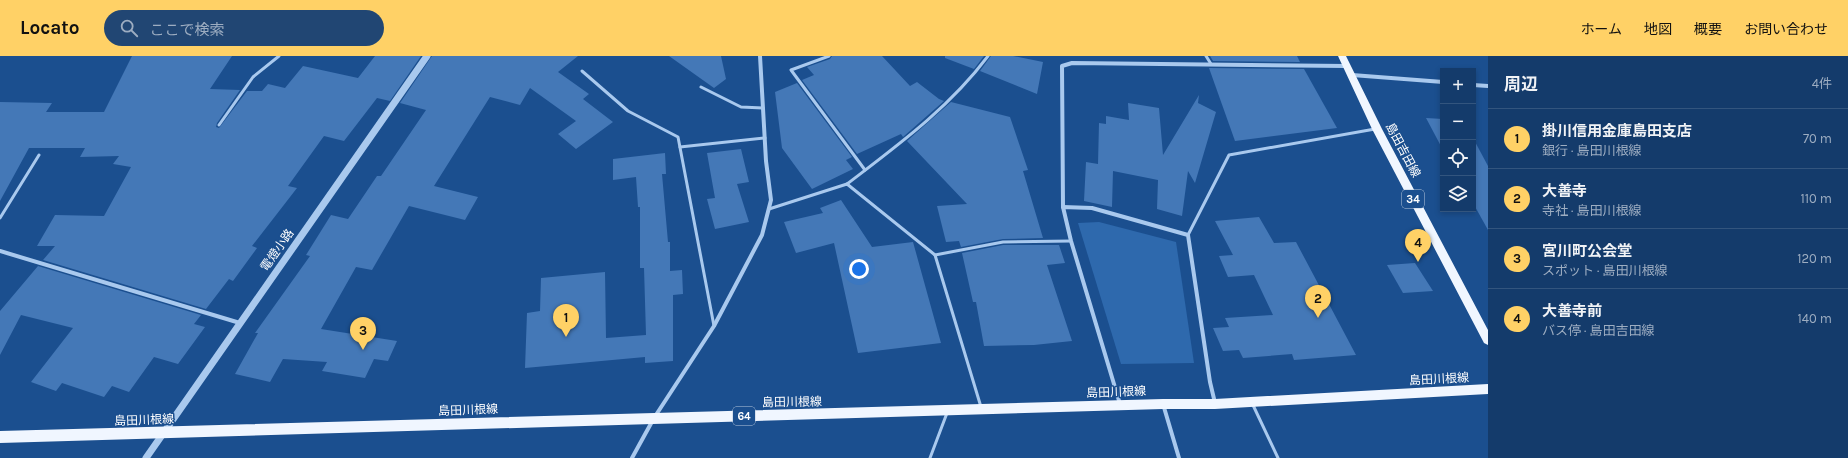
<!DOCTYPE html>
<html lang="ja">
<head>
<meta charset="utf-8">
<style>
	:root { --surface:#143b6b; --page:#214673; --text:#f1f3f6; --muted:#9dadc1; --line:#33557e; --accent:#ffd166 }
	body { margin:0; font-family:Karla,"Noto Sans JP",sans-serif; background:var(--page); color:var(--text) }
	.controls { position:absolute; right:12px; top:12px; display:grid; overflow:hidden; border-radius:0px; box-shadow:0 2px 6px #0003 }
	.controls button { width:36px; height:36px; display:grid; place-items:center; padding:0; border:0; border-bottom:1px solid var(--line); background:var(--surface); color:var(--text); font:20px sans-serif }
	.you { position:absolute; left:859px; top:213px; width:14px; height:14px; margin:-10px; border:3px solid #fff; border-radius:50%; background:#1a73e8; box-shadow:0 0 0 6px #1a73e833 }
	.badge { display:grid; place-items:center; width:26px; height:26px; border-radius:50%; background:var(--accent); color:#111; font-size:13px; font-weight:700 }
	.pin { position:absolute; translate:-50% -33px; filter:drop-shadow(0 1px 2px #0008) }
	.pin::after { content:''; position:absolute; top:21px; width:14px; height:12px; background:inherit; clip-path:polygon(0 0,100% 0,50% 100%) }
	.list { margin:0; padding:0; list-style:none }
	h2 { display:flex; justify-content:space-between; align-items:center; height:52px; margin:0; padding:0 16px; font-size:17px }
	h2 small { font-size:13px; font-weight:400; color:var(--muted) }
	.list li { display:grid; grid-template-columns:26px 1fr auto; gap:12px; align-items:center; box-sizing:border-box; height:60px; padding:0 16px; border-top:1px solid var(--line) }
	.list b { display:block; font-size:15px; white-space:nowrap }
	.list p { margin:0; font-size:13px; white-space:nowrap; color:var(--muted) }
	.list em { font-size:13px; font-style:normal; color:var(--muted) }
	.icon { flex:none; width:22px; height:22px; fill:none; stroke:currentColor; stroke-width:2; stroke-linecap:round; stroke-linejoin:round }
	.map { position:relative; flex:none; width:1488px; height:402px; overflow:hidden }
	header { display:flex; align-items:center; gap:24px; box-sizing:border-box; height:56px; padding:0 20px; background:var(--accent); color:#111 }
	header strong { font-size:19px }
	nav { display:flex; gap:22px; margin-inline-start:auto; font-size:14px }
	.search { width:280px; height:36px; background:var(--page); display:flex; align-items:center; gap:10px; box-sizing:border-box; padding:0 14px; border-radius:22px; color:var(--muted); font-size:15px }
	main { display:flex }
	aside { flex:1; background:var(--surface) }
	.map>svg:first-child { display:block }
</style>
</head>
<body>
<header>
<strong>Locato</strong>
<div class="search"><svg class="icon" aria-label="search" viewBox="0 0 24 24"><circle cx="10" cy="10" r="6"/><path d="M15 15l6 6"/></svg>ここで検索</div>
<nav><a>ホーム</a><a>地図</a><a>概要</a><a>お問い合わせ</a></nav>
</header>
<main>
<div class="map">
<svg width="1488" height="402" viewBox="0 0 1488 402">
	<rect width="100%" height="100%" fill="#1b4f8f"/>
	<polygon fill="#2e69ad" points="1099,166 1176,186 1194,307 1121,308 1078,167"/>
	<g fill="#4478b7">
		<polygon points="132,0 232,0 210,33 240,34 217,67 216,71 219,72 247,35 262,35 268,28 285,32 303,10 358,22 375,0 421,0 390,45 377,42 344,85 324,80 288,130 297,132 252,190 257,192 233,225 229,223 206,253 43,204 55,190 37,190 55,159 104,160 131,111 113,108 119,100 80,101 85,92 29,92 0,145 0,46 52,47 46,56 104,56"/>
		<polygon points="432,0 578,0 558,16 589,38 583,43 613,66 576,93 558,78 576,65 530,32 520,49 490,41 434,130 478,141 465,164 409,150 372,214 356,211 321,273 397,285 388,305 374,303 365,322 322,315 327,306 283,303 270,326 235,318 258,277 255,277 310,200 306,199 331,159 348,163 377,120 381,120 426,54 400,47"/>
		<polygon points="669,0 721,0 726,23 714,32"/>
		<polygon points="832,0 882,0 910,30 917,26 939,43 944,45 903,81 901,78 857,98 802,24 814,19 807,11 830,3"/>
		<polygon points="945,0 984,0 974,13 945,2"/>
		<polygon points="991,0 1013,0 1043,6 1037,38 980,15"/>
		<polygon points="1210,0 1297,0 1300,6 1213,5"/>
		<polygon points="1209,12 1304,13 1337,72 1235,85"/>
		<polygon points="797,27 852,101 846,104 853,113 812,133 782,92 775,36"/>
		<polygon points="1199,39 1198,47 1216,56 1195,127 1188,115 1182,160 1157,153 1158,124 1113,115 1112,151 1084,145 1086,106 1098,108 1099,67 1106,68 1106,60 1129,64 1128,47 1159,52 1163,99"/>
		<polygon points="951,46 1010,61 1028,114 1023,115 1043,182 1003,183 961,191 959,185 946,186 937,150 967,148 907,85"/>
		<polygon points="1426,62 1443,63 1443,94"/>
		<polygon points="1473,82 1488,110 1488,174 1473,147"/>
		<polygon points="741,93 749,126 737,128 749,166 715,173 707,143 715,142 707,97"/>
		<polygon points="665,97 666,118 662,118 668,186 670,186 670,215 682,214 683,238 673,239 673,305 645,307 645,301 525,312 527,257 540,255 541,222 605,216 606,282 646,279 644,212 640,212 640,151 638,151 636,121 613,124 613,103"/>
		<polygon points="841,144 872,191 913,186 941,287 858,297 834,187 796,197 784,166 823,157 820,152"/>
		<polygon points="1259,161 1274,187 1296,186 1356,299 1294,304 1292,298 1243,302 1239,294 1223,295 1213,272 1229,271 1225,262 1273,259 1254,219 1228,221 1219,200 1233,199 1215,165"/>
		<polygon points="1003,189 1059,189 1065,207 1047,209 1072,285 1034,289 984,290 976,246 973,246 962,197"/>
		<polygon points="1415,207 1433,235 1403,237 1387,209"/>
		<polygon points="38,210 201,259 194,268 205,271 178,308 154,301 129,336 112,330 104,341 62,327 56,335 31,326 73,272 21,259 0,299 0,255"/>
	</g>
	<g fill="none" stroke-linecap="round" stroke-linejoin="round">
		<g stroke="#a9c9ee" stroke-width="3">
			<polyline points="829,0 791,14 865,114"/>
			<polyline points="1206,0 1211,8"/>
			<polyline points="582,15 628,55 678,81 714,270"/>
			<polyline points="701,31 741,51 763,52"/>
			<polyline points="219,69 253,21 279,0"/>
			<polyline points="680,91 765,82"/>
			<path d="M847,128C898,89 949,52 988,0"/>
			<polyline points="769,153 847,128 935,199"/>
			<polyline points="0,162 39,99"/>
			<polyline points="1188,179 1229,99 1375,73"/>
			<polyline points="1252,347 1278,402"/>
			<polyline points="981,351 935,199 1003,186 1071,185"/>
			<polyline points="930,402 947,357"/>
		</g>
		<g stroke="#a9c9ee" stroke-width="4">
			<polyline points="1352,19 1443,26"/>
			<polyline points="1473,29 1488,30"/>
			<polyline points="1063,151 1062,10 1072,7 1346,10"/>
			<polyline points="0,195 240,267"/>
			<polyline points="1120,348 1071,185 1063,151 1092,152 1188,179 1210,326 1215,347"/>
			<polyline points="1163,348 1179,402"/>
			<polyline points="632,402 654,362 714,270 762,179 771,144 766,105 760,0"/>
		</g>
		<polyline stroke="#a9c9ee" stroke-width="7" points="146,402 427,0"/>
		<g fill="#f0f6ff" fill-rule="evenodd">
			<polygon points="1338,0 1346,0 1382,73 1488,274 1488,289 1484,287 1372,73"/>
			<polygon points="1488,328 1488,338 1215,353 1163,353 0,387 0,375 1163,343 1215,343"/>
		</g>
	</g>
	<g text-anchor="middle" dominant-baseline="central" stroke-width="3" stroke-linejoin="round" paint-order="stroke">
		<g fill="#1b4f8f" stroke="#bbcadd" stroke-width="1">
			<rect x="1402" y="134" width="22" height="18" rx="3"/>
			<rect x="733" y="351" width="22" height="18" rx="3"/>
		</g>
		<g font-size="11" font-weight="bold" fill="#fff">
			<text x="1413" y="143">34</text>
			<text x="744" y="360">64</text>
		</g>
		<g font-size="12" fill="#fff" stroke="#1b4f8f">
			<text transform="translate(1403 94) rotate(62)">島田吉田線</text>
			<text transform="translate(277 194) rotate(-55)">電燈小路</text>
			<text transform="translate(1439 323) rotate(-3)">島田川根線</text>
			<text transform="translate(1116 336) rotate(-2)">島田川根線</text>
			<text transform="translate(792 346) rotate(-1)">島田川根線</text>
			<text transform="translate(468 354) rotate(-2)">島田川根線</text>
			<text transform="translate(144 364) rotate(-2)">島田川根線</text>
		</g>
	</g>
</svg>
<div class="controls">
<button>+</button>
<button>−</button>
<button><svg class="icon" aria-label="locate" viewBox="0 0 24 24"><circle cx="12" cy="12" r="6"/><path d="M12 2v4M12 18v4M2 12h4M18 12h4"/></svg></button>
<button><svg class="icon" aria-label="layers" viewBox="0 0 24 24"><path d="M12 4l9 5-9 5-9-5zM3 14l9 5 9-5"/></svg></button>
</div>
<div class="you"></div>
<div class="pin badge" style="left:566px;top:281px">1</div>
<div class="pin badge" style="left:1318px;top:262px">2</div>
<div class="pin badge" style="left:363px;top:294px">3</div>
<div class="pin badge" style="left:1418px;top:206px">4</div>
</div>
<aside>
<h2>周辺<small>4件</small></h2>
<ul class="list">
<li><span class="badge">1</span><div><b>掛川信用金庫島田支店</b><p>銀行 · 島田川根線</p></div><em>70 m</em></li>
<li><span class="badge">2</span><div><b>大善寺</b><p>寺社 · 島田川根線</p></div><em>110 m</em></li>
<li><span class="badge">3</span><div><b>宮川町公会堂</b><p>スポット · 島田川根線</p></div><em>120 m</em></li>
<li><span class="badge">4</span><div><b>大善寺前</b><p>バス停 · 島田吉田線</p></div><em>140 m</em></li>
</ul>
</aside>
</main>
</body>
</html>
